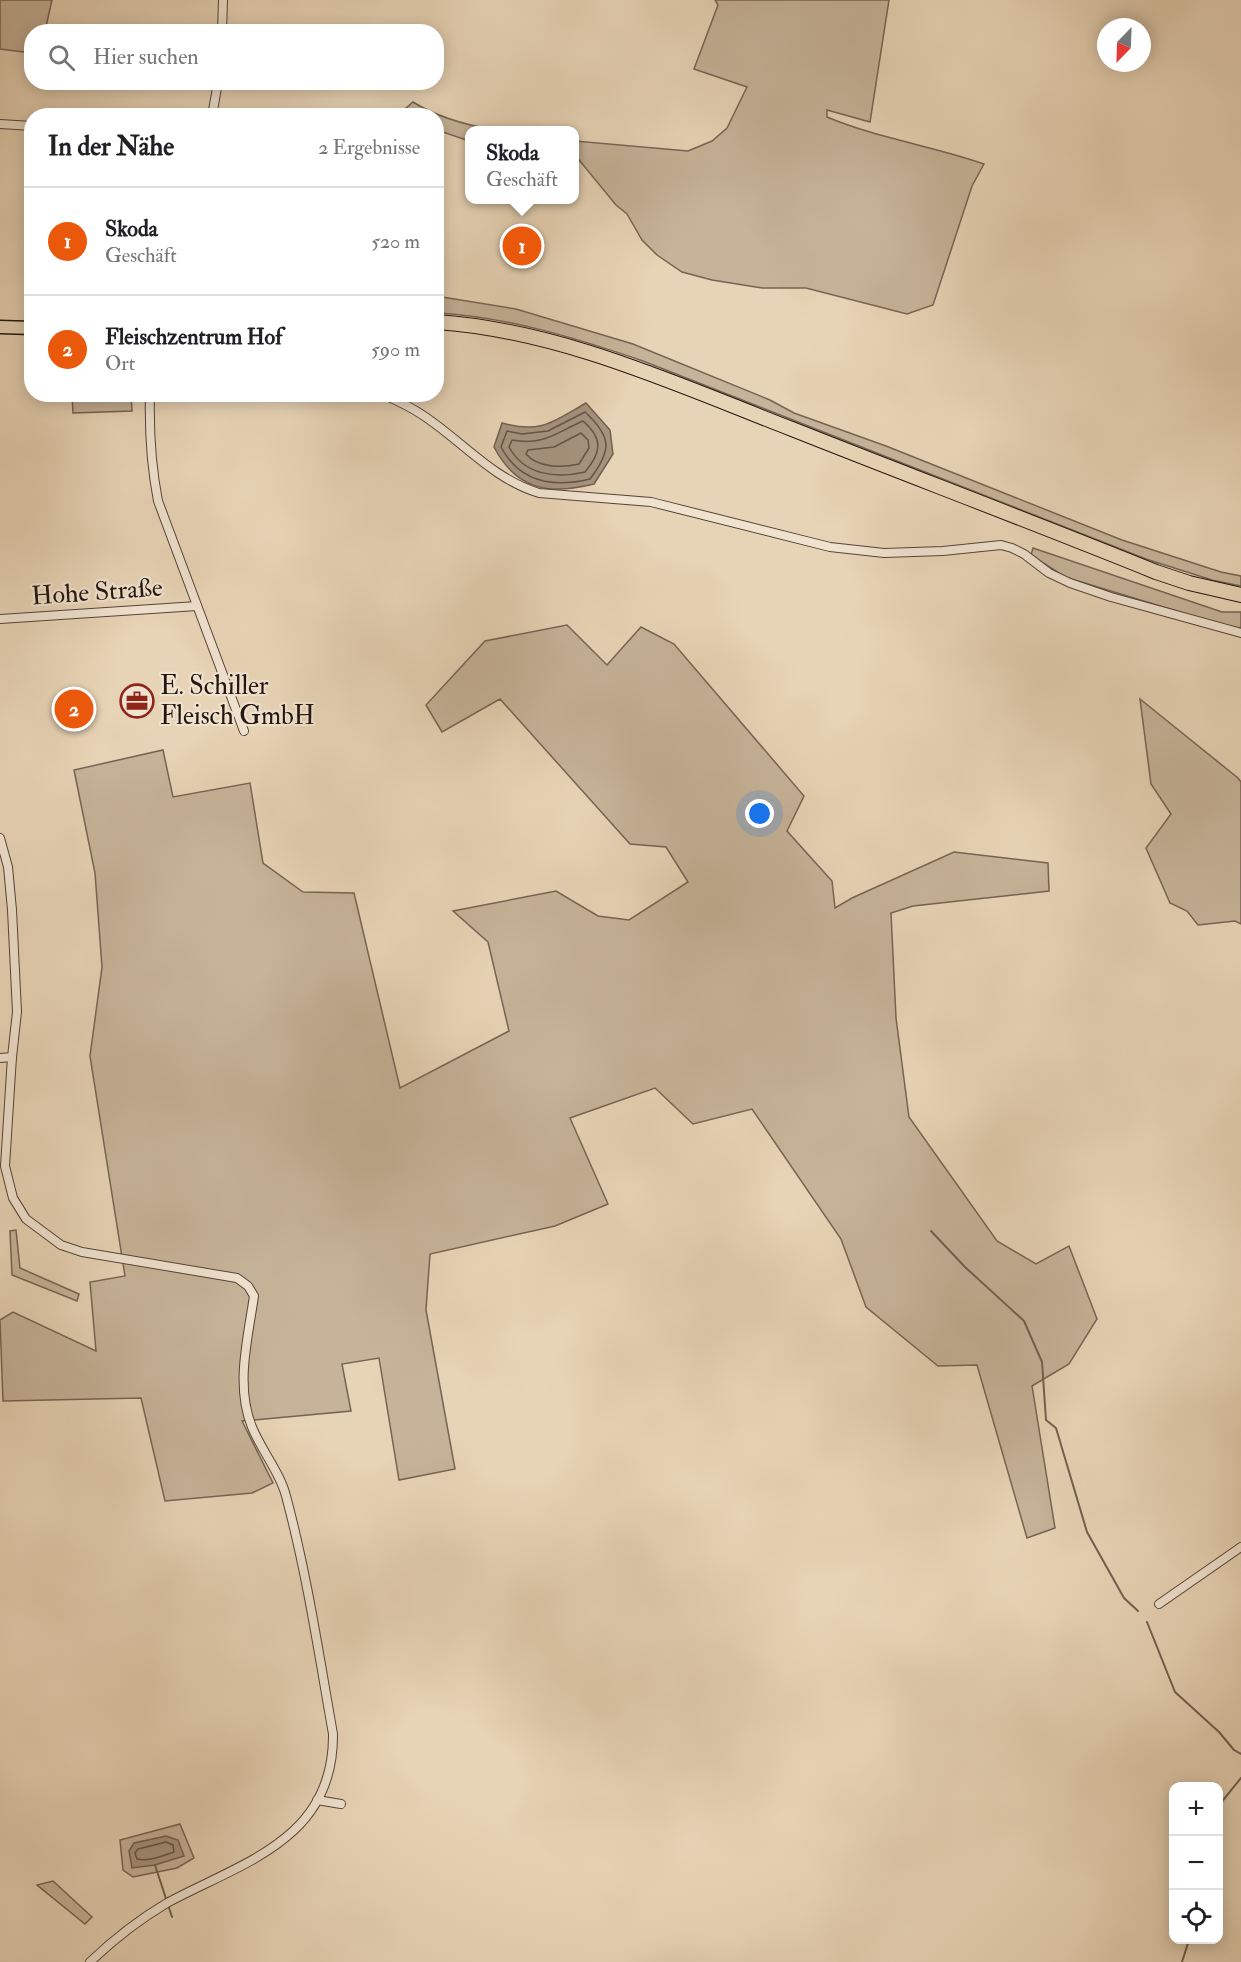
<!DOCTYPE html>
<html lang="de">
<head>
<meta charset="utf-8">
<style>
	:root { --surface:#fff; --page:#f2f2f2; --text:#202124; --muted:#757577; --line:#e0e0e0; --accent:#ea580c }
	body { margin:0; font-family:"IM FELL Double Pica",serif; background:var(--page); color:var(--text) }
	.controls { position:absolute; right:18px; bottom:18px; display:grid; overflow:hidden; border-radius:12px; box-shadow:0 3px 15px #0003 }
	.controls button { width:54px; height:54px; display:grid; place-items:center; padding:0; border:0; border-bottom:2px solid var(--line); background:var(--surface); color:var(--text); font:30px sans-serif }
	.compass { position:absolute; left:1097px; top:18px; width:54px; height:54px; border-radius:50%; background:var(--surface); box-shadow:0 3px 15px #0003; rotate:203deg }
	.you { position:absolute; left:760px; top:814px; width:21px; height:21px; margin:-15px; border:4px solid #fff; border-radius:50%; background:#1a73e8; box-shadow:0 0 0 9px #1a73e833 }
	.badge { display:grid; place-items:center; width:39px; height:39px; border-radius:50%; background:var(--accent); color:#fff; font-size:20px; font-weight:700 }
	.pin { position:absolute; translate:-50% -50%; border:3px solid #fff; box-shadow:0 2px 6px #0006 }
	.popup { position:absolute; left:465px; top:126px; width:114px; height:78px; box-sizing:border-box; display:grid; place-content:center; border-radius:12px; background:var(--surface); filter:drop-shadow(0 2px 4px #0005); font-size:20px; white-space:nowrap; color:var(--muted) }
	.popup b { font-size:22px; color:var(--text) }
	.popup::after { content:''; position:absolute; left:50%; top:100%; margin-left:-12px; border:12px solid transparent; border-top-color:var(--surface) }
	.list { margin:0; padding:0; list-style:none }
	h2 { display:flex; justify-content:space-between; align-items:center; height:78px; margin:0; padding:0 24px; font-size:26px }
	h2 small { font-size:20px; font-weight:400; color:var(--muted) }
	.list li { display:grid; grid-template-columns:39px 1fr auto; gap:18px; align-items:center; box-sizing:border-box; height:108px; padding:0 24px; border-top:2px solid var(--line) }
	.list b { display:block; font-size:22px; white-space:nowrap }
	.list p { margin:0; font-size:20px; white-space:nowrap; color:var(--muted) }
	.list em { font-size:20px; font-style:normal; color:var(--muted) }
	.icon { flex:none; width:33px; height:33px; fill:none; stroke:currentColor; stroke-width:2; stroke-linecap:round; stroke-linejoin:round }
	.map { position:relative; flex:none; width:1241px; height:1962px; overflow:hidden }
	.search { position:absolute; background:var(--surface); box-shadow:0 3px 15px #0003; left:24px; top:24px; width:420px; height:66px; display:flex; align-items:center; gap:15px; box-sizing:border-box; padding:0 21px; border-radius:24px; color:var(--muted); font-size:22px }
	.panel { position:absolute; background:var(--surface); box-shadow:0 3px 15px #0003; left:24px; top:108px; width:420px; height:294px; border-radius:24px }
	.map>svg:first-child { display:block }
</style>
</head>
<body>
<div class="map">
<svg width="1241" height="1962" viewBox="0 0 1241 1962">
	<rect width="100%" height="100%" fill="#e7d3b5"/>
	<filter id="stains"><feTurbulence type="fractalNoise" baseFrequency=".00333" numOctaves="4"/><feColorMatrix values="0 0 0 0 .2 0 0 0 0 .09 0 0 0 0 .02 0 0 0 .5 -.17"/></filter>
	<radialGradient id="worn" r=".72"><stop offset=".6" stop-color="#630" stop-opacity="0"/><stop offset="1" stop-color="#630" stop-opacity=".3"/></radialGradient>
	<g fill="#c6b399" stroke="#756454" stroke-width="1.5">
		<polygon points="0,0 52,0 45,31 32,32 31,53 0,49"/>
		<path d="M715,0H889L870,122L827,110V117C877,138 932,146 984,164L972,186L933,305L907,314L806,288H762L712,280L682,272L657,255L642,240L627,214L616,205L575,155V141L688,151L712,141L727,128L747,87L694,69L718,5Z"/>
		<path d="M413,102C437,117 466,125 494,130H470L469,141L437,130L436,116L398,115Z"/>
		<path d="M436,296L516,309L633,344L770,400L794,413L886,446L1122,540L1221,572L1241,576V586L1212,580L1146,559L643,361C576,338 508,317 437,313Z"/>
		<polygon points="72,395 131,395 132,411 73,413"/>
		<polygon points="1033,548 1222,612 1241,612 1241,628 1232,628 1065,577 1031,555"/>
		<polygon points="567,625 607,665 641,627 674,644 804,796 787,831 832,881 835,908 852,898 954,852 1048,863 1049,891 913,906 891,913 896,1018 909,1117 997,1241 1036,1264 1069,1246 1097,1319 1069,1364 1032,1386 1055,1528 1027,1538 977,1365 938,1366 866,1307 841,1239 752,1109 693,1124 655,1088 570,1118 608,1204 555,1226 430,1254 426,1310 455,1469 399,1480 379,1358 342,1364 351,1411 242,1421 273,1483 252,1493 165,1501 141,1398 3,1401 0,1320 13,1312 96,1351 90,1282 125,1276 90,1056 102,967 95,873 74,770 163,750 173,797 250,783 263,863 303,892 354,893 400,1088 509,1031 488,942 453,911 556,891 598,916 629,920 688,882 666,847 630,844 500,699 442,732 426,705 485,641"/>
		<polygon points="1140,699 1238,778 1241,782 1241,924 1235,921 1198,925 1187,911 1170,903 1146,848 1171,814 1151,784"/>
		<polygon points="16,1230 20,1268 79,1294 77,1301 12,1275 10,1231"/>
		<polygon points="180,1824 194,1858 177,1868 133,1877 123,1870 120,1840"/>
		<polygon points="53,1881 92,1917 85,1924 37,1885"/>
	</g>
	<g fill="#a5927d" stroke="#716051" stroke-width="1.5">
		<path d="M586,403L610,430L613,454L594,484C550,495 517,491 494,447L502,423C541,434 553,422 586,403Z"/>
		<polygon points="166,1836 178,1840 184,1856 155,1865 132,1868 129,1851 134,1843"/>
	</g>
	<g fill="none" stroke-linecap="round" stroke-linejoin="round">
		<g stroke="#645446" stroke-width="1.5">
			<path d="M585,412C612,437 612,450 590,479C553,488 520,483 501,447L507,431L522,434L548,431Z"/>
			<path d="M583,421C604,439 601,453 585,472C556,479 524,475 509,447L512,440C544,446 557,432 583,421Z"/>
			<path d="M581,433L588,440L589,448L579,464C562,468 538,468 526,454L528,450L554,447Z"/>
			<path d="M166,1842L173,1845L174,1852C162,1856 148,1862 137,1859L135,1853L138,1849Z"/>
		</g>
		<g stroke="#716051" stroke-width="2">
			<polyline points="931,1231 965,1267 1024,1321 1042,1362 1046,1420 1056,1428 1087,1532 1124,1598 1138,1611"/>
			<polyline points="1147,1622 1175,1692 1219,1732 1234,1750 1241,1754"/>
			<polyline points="1218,1812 1220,1804 1241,1778"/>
			<polyline points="1218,1818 1221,1840 1218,1848"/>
			<polyline points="155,1865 172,1917"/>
			<polyline points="1182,1962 1189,1940"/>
		</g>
		<defs>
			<g id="minor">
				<polyline points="222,32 223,0"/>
				<polyline points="212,116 218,82"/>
				<polyline points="0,124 32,126"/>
				<path d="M150,394C149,431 151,465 158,501L244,731"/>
				<path d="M382,394C396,400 411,407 424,416C463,442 493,479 539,493L651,502L830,547L884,553L943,551L1001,545L1012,548L1024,554L1049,573L1070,583L1111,597L1241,633"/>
				<polyline points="0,619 197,606"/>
				<path d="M0,838L8,867L12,910L17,1012L12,1057L5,1166L13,1198L26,1219L61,1245L82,1252L237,1278L248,1286L254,1296C248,1338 235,1386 252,1427C261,1450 280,1472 286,1496C307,1574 319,1655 333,1734C334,1840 243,1862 167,1903C140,1919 113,1940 90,1962"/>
				<polyline points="0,1058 12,1057"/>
				<polyline points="1159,1604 1241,1547"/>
				<polyline points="317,1800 341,1804"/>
			</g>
			<polyline id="primary" points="0,327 32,328"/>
			<path id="trunk" d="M436,322C560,330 678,385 792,429C913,477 1035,523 1156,572L1189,583L1241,595"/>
		</defs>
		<use href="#minor" stroke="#554438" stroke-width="10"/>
		<use href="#primary" stroke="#24150f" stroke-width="15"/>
		<use href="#trunk" stroke="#24150f" stroke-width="16"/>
		<use href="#minor" stroke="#efe2cf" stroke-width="8"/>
		<use href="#primary" stroke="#e7d3b5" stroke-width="12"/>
		<use href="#trunk" stroke="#e7d3b5" stroke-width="14"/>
	</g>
	<defs>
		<symbol id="office-ring" viewBox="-11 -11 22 22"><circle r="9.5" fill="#efe2cf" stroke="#8f2418" stroke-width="1.5"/><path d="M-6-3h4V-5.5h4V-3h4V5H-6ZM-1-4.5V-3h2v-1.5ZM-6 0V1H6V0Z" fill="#8f2418"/></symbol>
	</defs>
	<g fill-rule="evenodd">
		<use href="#office-ring" x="118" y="682" width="38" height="38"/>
	</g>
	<g text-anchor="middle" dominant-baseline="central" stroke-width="4.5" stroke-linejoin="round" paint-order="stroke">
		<g font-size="26" fill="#24150f" stroke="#efe2cf">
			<text transform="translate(97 592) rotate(-4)">Hohe Straße</text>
		</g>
		<g font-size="26" fill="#24150f" stroke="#efe2cf" text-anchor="start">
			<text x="160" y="686">E. Schiller<tspan x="160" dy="30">Fleisch GmbH</tspan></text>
		</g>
	</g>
	<rect width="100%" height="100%" filter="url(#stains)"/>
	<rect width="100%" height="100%" fill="url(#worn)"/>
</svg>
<div class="controls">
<button>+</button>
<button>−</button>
<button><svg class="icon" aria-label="locate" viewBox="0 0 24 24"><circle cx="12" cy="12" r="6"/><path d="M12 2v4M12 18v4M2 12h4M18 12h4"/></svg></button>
</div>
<svg class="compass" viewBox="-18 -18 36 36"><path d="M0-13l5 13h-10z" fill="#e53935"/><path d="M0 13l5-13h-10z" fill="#757577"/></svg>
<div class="you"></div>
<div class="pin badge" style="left:522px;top:246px">1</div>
<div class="popup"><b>Skoda</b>Geschäft</div>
<div class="pin badge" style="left:74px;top:709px">2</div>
<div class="search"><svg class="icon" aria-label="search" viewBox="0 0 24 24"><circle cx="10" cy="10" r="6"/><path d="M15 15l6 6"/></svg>Hier suchen</div>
<section class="panel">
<h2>In der Nähe<small>2 Ergebnisse</small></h2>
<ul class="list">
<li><span class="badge">1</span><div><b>Skoda</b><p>Geschäft</p></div><em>520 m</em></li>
<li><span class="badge">2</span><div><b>Fleischzentrum Hof</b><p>Ort</p></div><em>590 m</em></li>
</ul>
</section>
</div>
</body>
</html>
